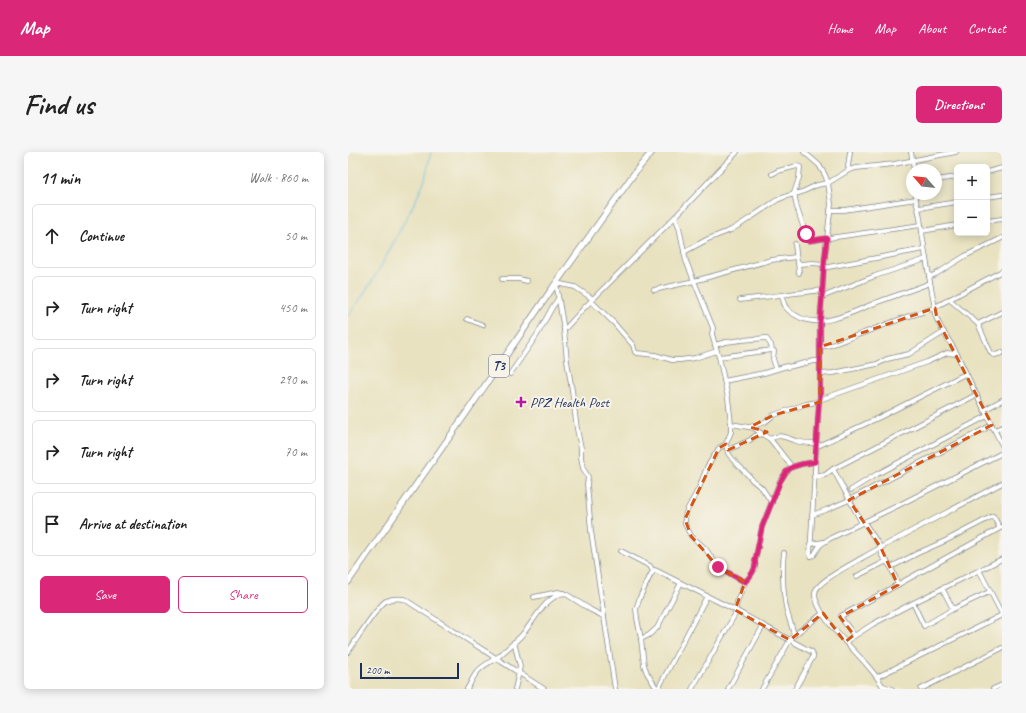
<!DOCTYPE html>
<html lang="en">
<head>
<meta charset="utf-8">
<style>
	:root { --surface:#fff; --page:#f6f6f6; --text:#222; --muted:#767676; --line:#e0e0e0; --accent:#db2777 }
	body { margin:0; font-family:Caveat,sans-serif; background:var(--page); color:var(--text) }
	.controls { position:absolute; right:12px; top:12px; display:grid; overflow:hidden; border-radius:6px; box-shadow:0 2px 10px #0003 }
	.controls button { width:36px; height:36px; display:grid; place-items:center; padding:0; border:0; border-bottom:1px solid var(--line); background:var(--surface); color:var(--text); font:20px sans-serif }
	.compass { position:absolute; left:558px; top:12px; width:36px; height:36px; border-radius:50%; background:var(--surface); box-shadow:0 2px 10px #0003; rotate:298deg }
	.scale { position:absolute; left:12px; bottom:10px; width:99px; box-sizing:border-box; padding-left:4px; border:2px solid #1b2f5e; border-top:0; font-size:11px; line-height:14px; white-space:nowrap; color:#1b2f5e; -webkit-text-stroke:3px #f7f3e8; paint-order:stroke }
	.stop { position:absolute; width:12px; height:12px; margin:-9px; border:3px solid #db2777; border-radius:50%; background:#fff }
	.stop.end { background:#db2777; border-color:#fff; box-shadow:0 1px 4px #0008 }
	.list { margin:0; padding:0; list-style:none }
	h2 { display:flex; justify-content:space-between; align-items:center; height:52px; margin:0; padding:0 16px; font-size:17px }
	h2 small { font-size:13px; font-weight:400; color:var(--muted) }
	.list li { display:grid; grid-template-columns:26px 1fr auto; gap:12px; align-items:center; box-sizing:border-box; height:64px; margin:0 8px 8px; padding:0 8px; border:1px solid var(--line); border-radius:6px }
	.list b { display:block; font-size:15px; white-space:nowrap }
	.list em { font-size:13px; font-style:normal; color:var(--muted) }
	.actions { display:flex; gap:8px; padding:12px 16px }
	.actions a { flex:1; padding:9px 0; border:1px solid var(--accent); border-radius:6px; text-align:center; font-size:14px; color:var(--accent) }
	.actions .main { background:var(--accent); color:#fff }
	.icon { flex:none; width:22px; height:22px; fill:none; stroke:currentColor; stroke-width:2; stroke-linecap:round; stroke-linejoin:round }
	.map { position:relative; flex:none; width:654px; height:537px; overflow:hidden; border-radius:6px }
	header { display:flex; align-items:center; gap:24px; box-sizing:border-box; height:56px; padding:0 20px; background:var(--accent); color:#fff }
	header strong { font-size:19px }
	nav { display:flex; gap:22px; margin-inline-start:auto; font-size:14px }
	.intro { display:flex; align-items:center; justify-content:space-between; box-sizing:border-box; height:96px; padding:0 24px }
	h1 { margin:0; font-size:28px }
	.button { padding:10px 18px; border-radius:6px; background:var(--accent); color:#fff; font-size:14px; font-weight:700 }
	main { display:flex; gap:24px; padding:0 24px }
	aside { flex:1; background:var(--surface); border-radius:6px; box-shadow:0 2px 10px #0003 }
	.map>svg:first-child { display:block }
</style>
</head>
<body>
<header>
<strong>Map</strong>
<nav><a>Home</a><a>Map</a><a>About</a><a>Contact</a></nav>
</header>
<div class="intro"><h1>Find us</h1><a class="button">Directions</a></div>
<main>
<aside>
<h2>11 min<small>Walk · 860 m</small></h2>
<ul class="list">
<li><svg class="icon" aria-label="ahead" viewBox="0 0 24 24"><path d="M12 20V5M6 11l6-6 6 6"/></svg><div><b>Continue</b></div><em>50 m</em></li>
<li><svg class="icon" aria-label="right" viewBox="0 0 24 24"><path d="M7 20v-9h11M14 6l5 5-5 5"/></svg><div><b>Turn right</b></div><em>450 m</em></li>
<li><svg class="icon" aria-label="right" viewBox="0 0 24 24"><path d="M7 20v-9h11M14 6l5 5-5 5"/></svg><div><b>Turn right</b></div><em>290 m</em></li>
<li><svg class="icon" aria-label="right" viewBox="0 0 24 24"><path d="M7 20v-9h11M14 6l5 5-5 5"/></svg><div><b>Turn right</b></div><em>70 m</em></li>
<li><svg class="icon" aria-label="arrive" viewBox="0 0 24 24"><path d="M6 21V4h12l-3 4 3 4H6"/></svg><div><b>Arrive at destination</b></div></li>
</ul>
<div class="actions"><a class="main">Save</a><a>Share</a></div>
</aside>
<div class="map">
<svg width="654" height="537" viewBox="0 0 654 537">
	<rect width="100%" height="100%" fill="#f7f3e8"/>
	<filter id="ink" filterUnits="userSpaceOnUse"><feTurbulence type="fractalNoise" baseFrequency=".025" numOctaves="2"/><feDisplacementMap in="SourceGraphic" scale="8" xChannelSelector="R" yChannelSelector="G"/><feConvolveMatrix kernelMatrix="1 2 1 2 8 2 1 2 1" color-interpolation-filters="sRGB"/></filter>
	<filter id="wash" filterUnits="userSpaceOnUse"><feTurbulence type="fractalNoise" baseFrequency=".012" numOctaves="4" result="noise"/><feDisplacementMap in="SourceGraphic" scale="16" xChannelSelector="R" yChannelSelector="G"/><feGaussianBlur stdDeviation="0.9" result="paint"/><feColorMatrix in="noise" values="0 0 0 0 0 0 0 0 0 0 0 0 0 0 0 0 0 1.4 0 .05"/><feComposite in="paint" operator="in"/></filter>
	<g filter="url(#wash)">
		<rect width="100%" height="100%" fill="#e8e2c0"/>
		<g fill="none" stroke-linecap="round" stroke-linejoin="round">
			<polyline stroke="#67bee4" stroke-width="1" points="0,164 14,145 33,114 67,50 77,27 83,0"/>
		</g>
	</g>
	<g filter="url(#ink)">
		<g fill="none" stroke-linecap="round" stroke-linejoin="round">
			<defs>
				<g id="minor">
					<polyline points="456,0 471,13 477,23 480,31 483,52 476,112 474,145 472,169 472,246 471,250 462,402 463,404"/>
					<polyline points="563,0 566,18"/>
					<polyline points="501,18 500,14 502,0"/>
					<polyline points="639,20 654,16"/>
					<polyline points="424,22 430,19 449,14 452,15 451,26 446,41 449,56 460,89 573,73"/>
					<polyline points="588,28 609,25"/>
					<polyline points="639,45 654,43"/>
					<polyline points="571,56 609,50"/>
					<polyline points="482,58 496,58 568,47"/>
					<path d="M327,65L331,75L338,109L365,176L364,182L367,193L371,205L380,246L383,272V280L378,292L371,296L359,315L351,336L339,358L337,364V372L343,384L357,396L370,415L397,430C402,425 409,417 407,409L414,375L432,329L438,320L444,315L454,312L467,310"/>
					<polyline points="639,69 654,67"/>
					<polyline points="574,79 609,73"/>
					<polyline points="447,92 449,109 452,112 464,111 476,112"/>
					<polyline points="336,100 360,87 383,78 393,72 429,48 439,44 454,40 469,33 480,31 501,18 508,16 546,12 608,0"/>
					<polyline points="450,111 451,121"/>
					<polyline points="475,116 576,97"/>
					<path d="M654,119L589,154C587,156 586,158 587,162C591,176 602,189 609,202C623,233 639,263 654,293"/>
					<polyline points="581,125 588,122 617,104 654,86"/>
					<polyline points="154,127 171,127 179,129"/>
					<polyline points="306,138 346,129 423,108 448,105"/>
					<path d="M434,143C436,155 438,158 449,164C471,178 505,160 527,151C546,144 564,138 582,131"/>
					<polyline points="474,145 527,124 578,107"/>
					<polyline points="245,147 227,135 208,131 216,178 219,209 224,238 229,277 233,296 233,305 235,316 240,325 239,332 243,379 267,537"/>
					<polyline points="601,147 630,172 654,160"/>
					<path d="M392,148C419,145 447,141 475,138"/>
					<polyline points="243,149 266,171 277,184 285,193 287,200 289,201 307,203 324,208 332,208 347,206 369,199"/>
					<polyline points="119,167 135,173"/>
					<polyline points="630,172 642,199 644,202 647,203 654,201"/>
					<polyline points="216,178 236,156 327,65 389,0"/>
					<polyline points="367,193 378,190 394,188 418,186 423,193 424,198 426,199 425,207 428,216"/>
					<path d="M472,195L483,193L558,165L587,156C581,126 576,96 572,66C571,58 567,50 568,42"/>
					<polyline points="371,205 424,198"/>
					<polyline points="162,222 189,183 205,154 210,147"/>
					<polyline points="472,222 485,221 529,212 539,207 561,202 596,180"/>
					<polyline points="376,229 416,221 439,214 440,215 466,209 472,209"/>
					<polyline points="636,258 654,248"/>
					<polyline points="383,272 406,276 414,282 422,287 444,315"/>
					<polyline points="402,275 417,270 426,263 458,252 469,250 471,248 579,210 599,201 608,202"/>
					<polyline points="647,278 654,275"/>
					<path d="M422,287C432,281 438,286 448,289C454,291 461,291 468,291"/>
					<polyline points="378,292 380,301 385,308 402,325 404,328 414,336 424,351"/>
					<polyline points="468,294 472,293 532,265 617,222"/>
					<polyline points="380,298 402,288 407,284 414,282"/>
					<polyline points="485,317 514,371"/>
					<polyline points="466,325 477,323 485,317 628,243"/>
					<polyline points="503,338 529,322 639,264"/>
					<polyline points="464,363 478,358 501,348 644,273"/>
					<polyline points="516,370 533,396 534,404 543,415 550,433"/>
					<polyline points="462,392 476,390"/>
					<polyline points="273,399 302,414 305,419"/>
					<path d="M436,401C434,416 435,441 438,455C440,465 444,474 446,483"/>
					<polyline points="463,404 466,403 472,393 481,387 551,353 654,301"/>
					<polyline points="543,415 570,401 597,389 645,364 652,376"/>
					<polyline points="631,418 654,462"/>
					<polyline points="509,424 539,409"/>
					<polyline points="594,436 605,457"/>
					<polyline points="186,445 210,440 218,442 243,458 253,463 256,465"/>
					<polyline points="565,451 576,474 605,457 641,440"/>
					<polyline points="387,458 390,447 397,430"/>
					<polyline points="506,483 494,467 493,464 654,375"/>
					<polyline points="293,487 301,483 309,476 333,431"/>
					<polyline points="166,490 172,514 171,520 167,537"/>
					<polyline points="497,490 525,472 565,451 654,407"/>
					<path d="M0,500C7,490 29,454 38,449C44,446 50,446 56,447L196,537"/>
					<polyline points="529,525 654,463"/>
					<polyline points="535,534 544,537"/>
					<path d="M119,537C123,531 125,524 130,519C134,514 144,509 150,505C158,498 166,491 173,484C186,470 195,447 215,441"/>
					<polyline points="309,537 299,521 296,513 293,487 289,466 288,457 292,445 303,422 307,418 387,458 464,500 465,503 465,505 447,537"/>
					<polyline points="310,537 359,444"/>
					<polyline points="344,537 389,459"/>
					<polyline points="380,537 415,474"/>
					<polyline points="414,537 442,488 446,483 474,462"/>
					<path d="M536,537C532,528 525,520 518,512C501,492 477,473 468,448C466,443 467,437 471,434C480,424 502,413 514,406C560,380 608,356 654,331"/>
					<polyline points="573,537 654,496"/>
					<polyline points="645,537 654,533"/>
				</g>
				<polyline id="highway" points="0,430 112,270 208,131 288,19 304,0"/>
			</defs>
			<use href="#minor" stroke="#82888f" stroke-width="5.5"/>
			<use href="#highway" stroke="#82888f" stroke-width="7"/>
			<use href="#minor" stroke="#fff" stroke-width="4"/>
			<use href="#highway" stroke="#fff" stroke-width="5.5"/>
		</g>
	</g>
	<g fill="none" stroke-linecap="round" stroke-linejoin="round" filter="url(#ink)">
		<path stroke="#db2777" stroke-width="5" d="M370,415L397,430C402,425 409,417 407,409L414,375L432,330L438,320L444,315L454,312L467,310L471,250L472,246V170L474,145L476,112L479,86L460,89L458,82"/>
	</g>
	<path fill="none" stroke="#d45514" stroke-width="3" stroke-dasharray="8 5" stroke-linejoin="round" d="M587,156L589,167L644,273L501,348L533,396L550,433L492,465L506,483L497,490L475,461L442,488L387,458L397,430L370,415L343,384L337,367L371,296L378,292L380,298L419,280L402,275L426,263L472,250V195Z"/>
	<path fill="#b5179e" stroke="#f7f3e8" stroke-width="1.5" d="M171 244h4v4h4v4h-4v4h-4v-4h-4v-4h4z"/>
	<g text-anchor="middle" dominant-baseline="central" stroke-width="4" stroke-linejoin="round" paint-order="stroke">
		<rect fill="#f7f3e8" stroke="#5d6a87" stroke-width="1" x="141" y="203" width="20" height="22" rx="3"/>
		<g font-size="13" font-weight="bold" fill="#1b2f5e">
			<text x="151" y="214">T3</text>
		</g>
		<g font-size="14" fill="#1b2f5e" stroke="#f7f3e8" text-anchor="start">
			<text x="182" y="250">PPZ Health Post</text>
		</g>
	</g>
</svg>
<div class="controls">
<button>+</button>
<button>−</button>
</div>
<svg class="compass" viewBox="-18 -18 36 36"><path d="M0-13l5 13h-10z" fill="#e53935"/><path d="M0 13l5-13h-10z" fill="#767676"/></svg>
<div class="scale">200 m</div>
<div class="stop" style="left:458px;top:82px"></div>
<div class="stop end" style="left:370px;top:415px"></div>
</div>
</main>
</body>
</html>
